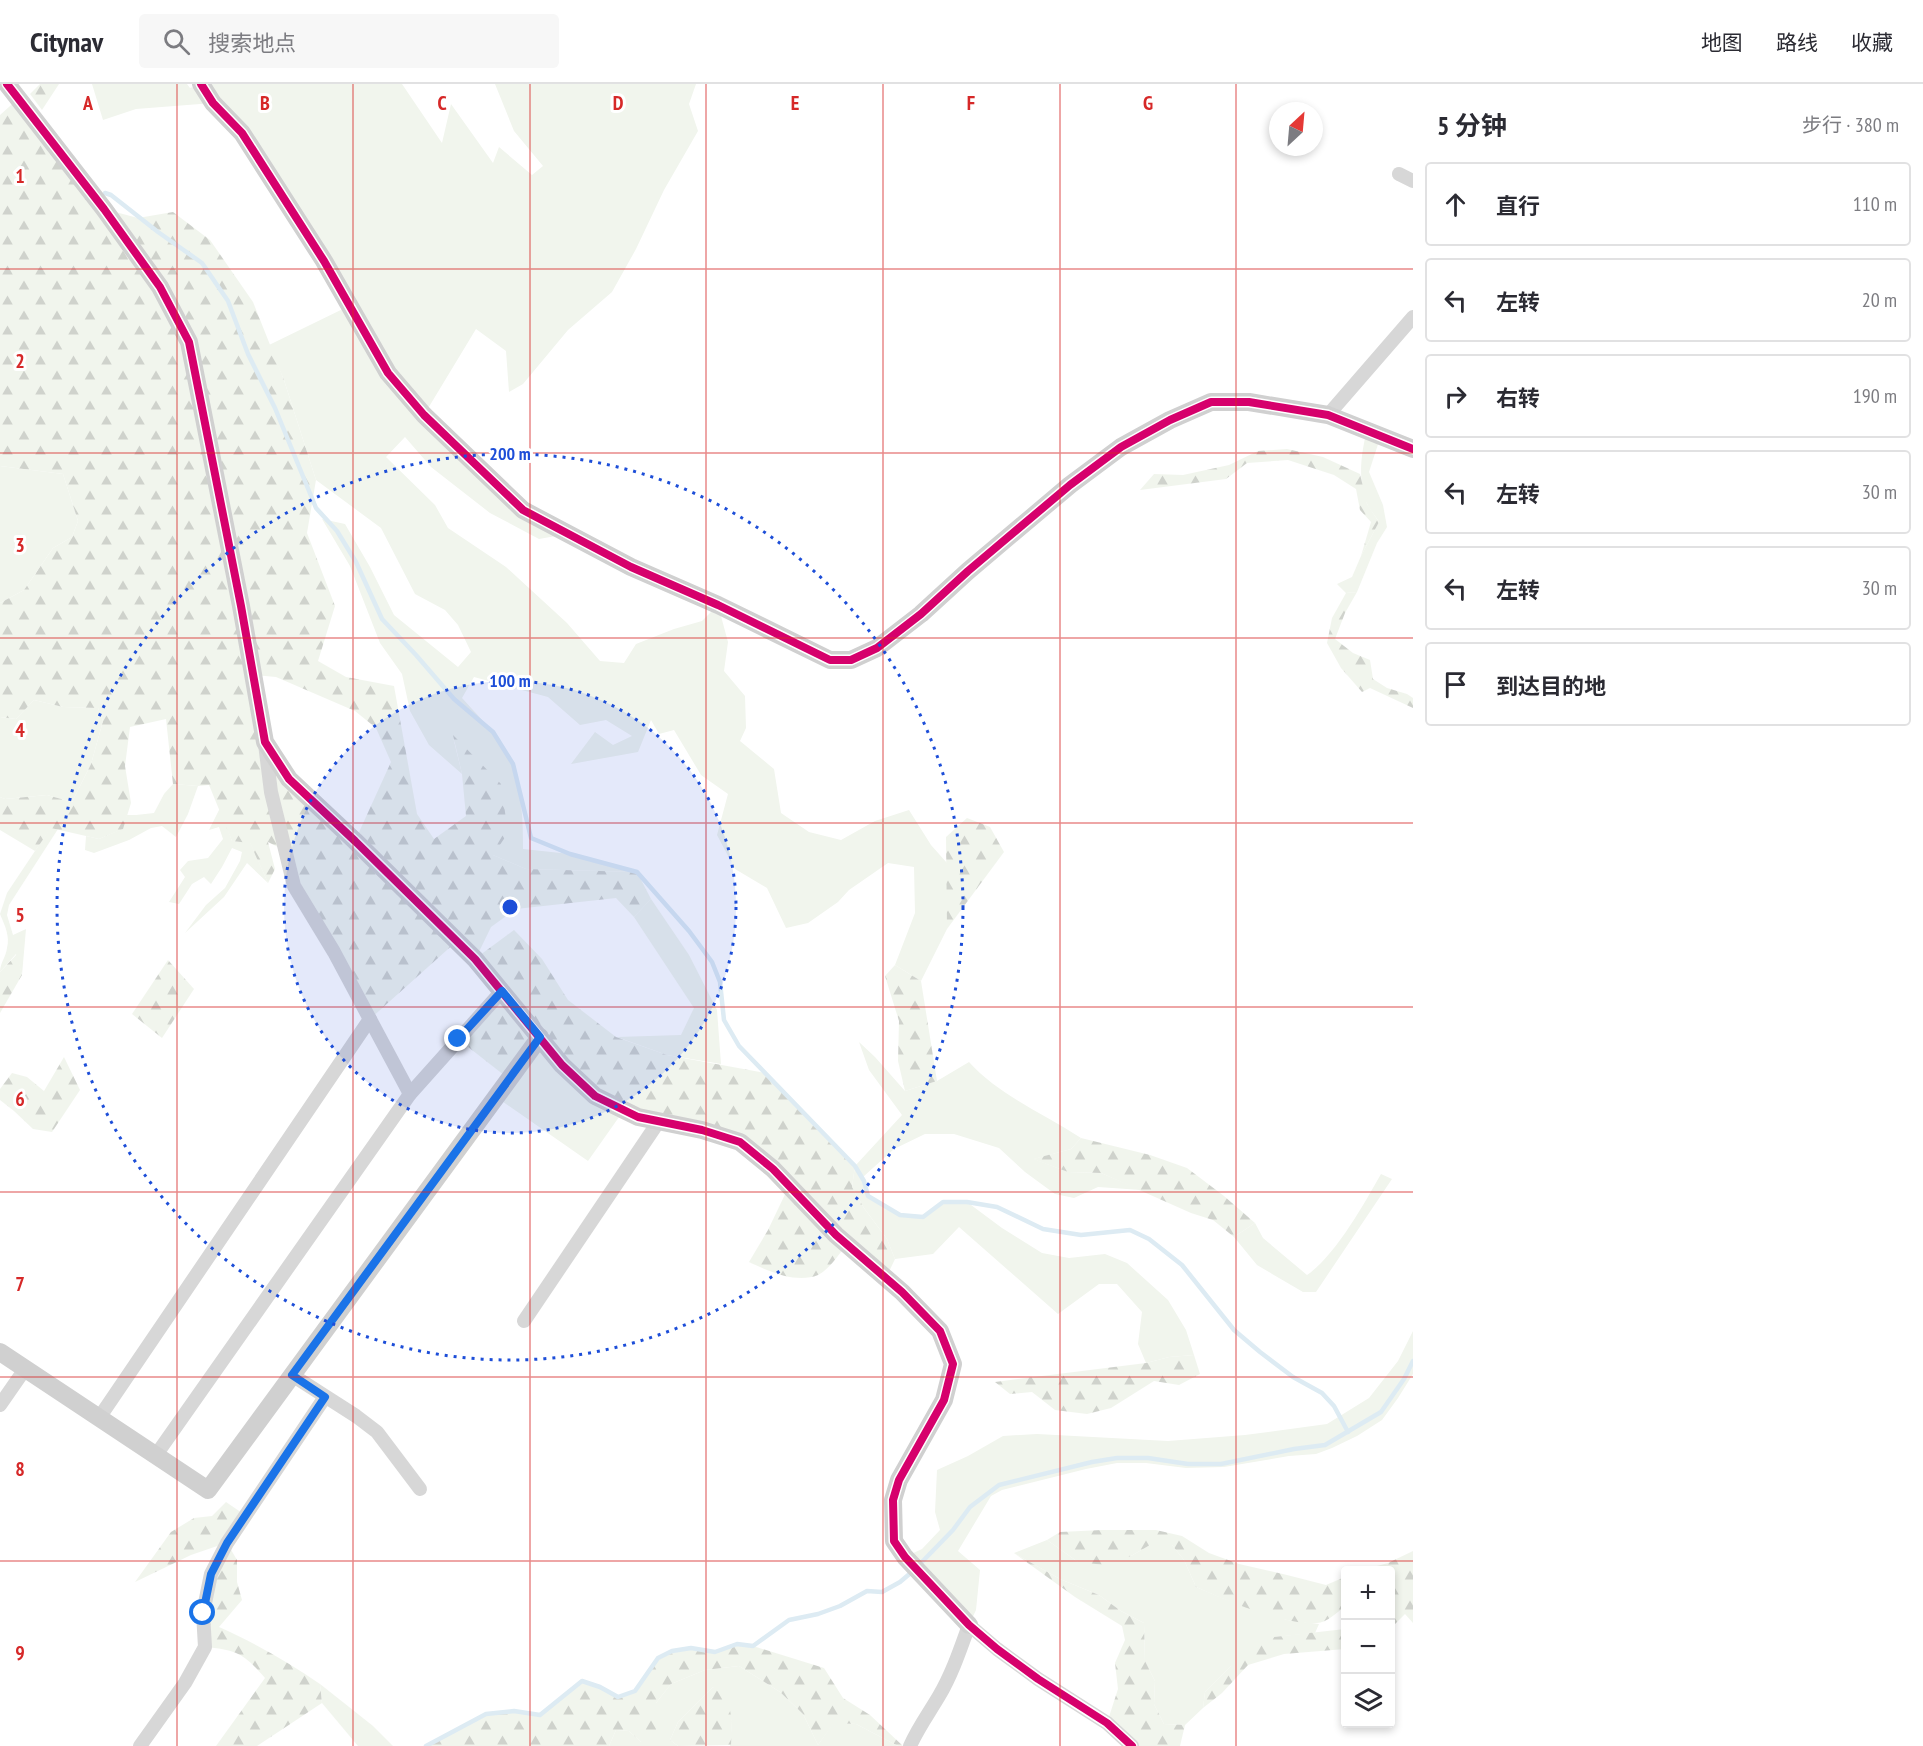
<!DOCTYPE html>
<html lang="zh">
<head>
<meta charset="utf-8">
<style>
	:root { --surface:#fff; --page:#f7f7f7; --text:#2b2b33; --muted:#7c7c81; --line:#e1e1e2 }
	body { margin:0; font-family:"PT Sans Narrow","Noto Sans SC",sans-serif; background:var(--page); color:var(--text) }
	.controls { position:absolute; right:18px; bottom:18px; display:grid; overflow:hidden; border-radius:6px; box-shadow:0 3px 9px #0003 }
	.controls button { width:54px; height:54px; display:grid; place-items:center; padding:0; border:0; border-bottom:2px solid var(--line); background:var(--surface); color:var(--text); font:30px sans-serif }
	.compass { position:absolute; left:1269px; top:18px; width:54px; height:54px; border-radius:50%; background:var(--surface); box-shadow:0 3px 9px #0003; rotate:26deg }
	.stop { position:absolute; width:18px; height:18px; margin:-14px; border:4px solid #1a73e8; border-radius:50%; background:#fff }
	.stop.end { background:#1a73e8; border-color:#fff; box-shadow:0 2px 6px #0008 }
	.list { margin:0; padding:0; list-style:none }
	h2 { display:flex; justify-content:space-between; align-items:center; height:78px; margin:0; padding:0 24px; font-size:26px }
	h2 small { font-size:20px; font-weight:400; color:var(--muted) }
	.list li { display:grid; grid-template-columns:39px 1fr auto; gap:18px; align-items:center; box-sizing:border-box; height:84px; margin:0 12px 12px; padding:0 12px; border:2px solid var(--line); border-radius:6px }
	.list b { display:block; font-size:22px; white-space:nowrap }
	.list em { font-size:20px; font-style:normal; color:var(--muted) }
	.icon { flex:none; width:33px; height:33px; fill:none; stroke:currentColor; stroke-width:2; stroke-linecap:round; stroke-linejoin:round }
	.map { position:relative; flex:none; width:1413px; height:1662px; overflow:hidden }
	header { display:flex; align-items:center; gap:36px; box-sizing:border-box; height:84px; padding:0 30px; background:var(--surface); border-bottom:2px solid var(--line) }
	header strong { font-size:28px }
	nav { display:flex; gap:33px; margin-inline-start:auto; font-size:21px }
	.search { width:420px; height:54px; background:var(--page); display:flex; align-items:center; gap:15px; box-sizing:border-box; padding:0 21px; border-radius:6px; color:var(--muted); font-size:22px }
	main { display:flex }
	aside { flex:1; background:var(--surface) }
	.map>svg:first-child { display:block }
</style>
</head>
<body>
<header>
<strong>Citynav</strong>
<div class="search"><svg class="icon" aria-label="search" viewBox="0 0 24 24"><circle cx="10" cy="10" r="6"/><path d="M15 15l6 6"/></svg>搜索地点</div>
<nav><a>地图</a><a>路线</a><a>收藏</a></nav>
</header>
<main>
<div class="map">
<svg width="1413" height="1662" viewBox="0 0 1413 1662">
	<defs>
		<pattern id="forest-firs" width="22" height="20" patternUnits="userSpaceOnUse" patternTransform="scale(1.5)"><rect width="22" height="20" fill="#f1f5ed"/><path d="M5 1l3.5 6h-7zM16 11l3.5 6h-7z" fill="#cfd2cc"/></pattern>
	</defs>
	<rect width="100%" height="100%" fill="#fff"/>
	<g fill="#f1f5ed">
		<path d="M92,0H187L190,4L201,0H402L442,59L451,20L493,79L499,63L532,91L543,82L514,47L495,0H696L689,20L698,47L664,106L636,165L612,208L568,246L523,300L509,308L506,267L476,245L424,331L481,385L567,450L539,455L490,429L431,383L405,353L386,373L435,421L448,444L506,483L567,539L600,577L624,579L636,560L674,545L702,537L718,521L728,558L724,587L745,612L746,644L740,657L774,685L781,729L809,748L841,756L875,737L909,726L931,761L947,779V845L921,897L895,881L915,829L914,783L888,779L849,806L838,818L808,839L786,844L767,804L735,785L717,751L728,710L701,691L674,646L659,650L651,636L638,668L571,680L595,648L613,661L632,652L606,636L580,641L548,613L474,593L462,614C478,632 505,658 513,681C522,710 523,736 523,765L570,770L637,788L526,785L493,771L453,653L462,690L429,661L410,627L402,590L380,559L350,482L322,435L345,440L370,483L394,531L458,583L471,568L458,541L445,526L415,510L381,444L316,396L284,296L269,261L349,222L213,19L136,25L103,36Z"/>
		<path d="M1367,346L1381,351L1369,388L1383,421L1387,443L1377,459L1357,508L1346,509L1337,500L1352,493L1361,472L1379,438C1376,433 1371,427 1368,422C1357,400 1361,369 1367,346Z"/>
		<polygon points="0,382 63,390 78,437 72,453 53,464 24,506 0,519"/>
		<polygon points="34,616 63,623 98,624 103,637 91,680 72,718 47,711 5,715 0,713 0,633 16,635"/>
		<polygon points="173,700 198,702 188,730 176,753 162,742 151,744 129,756 94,769 85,766 86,752 99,755 122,745 127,731 136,731 154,729 164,710"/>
		<polygon points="220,724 232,757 250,758 268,799 247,779 224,813 185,849 206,821 225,804 240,777 242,768 232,764 222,783 211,800 204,793 192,800 179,820 169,818 185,793 180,786 188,777 208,774 223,755 219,743 209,746"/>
		<path d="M51,743L58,745L9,821L7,831L13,851L26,845L22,891L16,870L0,888C0,879 6,873 7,864C10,852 5,842 0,830L7,809Z"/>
		<polygon points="651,815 689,871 717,926 721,980 667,971 617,953 681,951 694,924 634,833"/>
		<polygon points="540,953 624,1026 588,1077 496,1013"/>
		<path d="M859,958L875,973L905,1007L937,997L969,978C1000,1012 1043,1029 1081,1054L1071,1065L1034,1075L1068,1088L1101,1089L1141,1106L1098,1103L1074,1114L1055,1110L1025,1088L999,1064L954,1050H925L894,1065L863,1093L868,1112L900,1131L923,1133L943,1118H967L1002,1144L1042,1169L1069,1174L1105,1170L1127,1179L1168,1216L1186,1246L1194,1271L1169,1273L1146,1279L1138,1260L1142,1228L1117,1200H1099L1058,1230L959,1143L933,1170L895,1175L887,1155L864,1124L852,1103L855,1082L902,1031L869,986Z"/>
		<path d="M1381,1090L1392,1095L1316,1208H1303L1257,1181L1234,1153L1255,1139L1263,1154L1307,1191C1335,1172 1364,1120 1381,1090Z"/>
		<polygon points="1413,1247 1413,1290 1398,1314 1382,1336 1357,1352 1332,1364 1316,1370 1289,1372 1224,1383 1186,1384 1146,1379 1117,1379 1086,1385 1002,1406 991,1412 958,1467 980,1486 976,1526 969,1541 905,1473 922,1465 940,1446 935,1428 937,1386 968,1372 1003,1352 1037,1350 1168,1357 1245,1351 1327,1340 1369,1314 1398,1277"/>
		<polygon points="1047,1456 1078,1478 1131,1472 1150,1461 1172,1461 1184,1476 1196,1503 1222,1514 1287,1536 1319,1540 1315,1549 1274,1553 1231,1582 1205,1608 1203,1624 1185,1641 1164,1640 1154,1620 1155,1597 1145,1577 1144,1539 1121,1527 1099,1511 1060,1495 1014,1469"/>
		<polygon points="739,1582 780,1608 803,1630 818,1661 834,1638 856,1640 898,1662 730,1662 732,1637 713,1603 678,1638 670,1656 678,1662 609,1662 616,1646 629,1647 641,1658 656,1619 671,1600 705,1586"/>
		<polygon points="320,1600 373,1642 393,1662 358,1662 322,1619"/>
	</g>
	<g fill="url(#forest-firs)" fill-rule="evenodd">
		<polygon points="40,0 59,0 42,26 30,10"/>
		<path d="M19,14L104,125L138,134L173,128L210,156L253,218L284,296L316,396L307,449L335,522L318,577L346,593L394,602L417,730L434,755L466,732L462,690L453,651L501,700L508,749L493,771L526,785L637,788L651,815L634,833L616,814L516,825L491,843L476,874L514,846L542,875L568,916L616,953L667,971L766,989L855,1082L852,1103L864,1124L887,1155L895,1175L886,1194L847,1160C839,1170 830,1185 818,1191C796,1200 768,1187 749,1178L768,1146L789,1102L740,1058L595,1012L540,953L509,995L458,955L502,907L457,857L370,935L294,802L284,766L268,758L275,785L268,799L250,759L232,757L209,701L198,702L173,700L166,635L130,643L125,682L131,719L123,745L99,755L51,744L35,767L0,746V713L5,715L47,711L72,718L91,680L103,637L98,624L63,623L34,616L16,635L0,633V519L24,506L53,464L72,453L78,437L63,390L0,382V31ZM254,591L276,593L355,627L376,644L391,678L355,757L265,658Z"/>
		<polygon points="1287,365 1323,373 1360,390 1367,420 1379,438 1361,472 1371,438 1360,426 1356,405 1334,391 1288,376 1247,379 1226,395 1140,406 1154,390 1183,391 1229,381 1258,367"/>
		<polygon points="1357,508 1345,529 1335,555 1353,569 1370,576 1373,595 1387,604 1407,610 1413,614 1413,624 1370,604 1362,608 1341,584 1327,559 1332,534 1346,509"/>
		<polygon points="967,734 990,743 1004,768 947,845 946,753"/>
		<polygon points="17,870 22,891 0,929 0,888"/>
		<polygon points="168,876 194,905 162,954 132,930"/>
		<polygon points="895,881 921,897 937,997 905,1007 898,977 899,937 885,892"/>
		<polygon points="64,973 80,1006 52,1048 33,1045 14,1027 0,1016 0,1005 12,989 27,993 44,1007"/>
		<polygon points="1081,1054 1150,1071 1187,1084 1224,1112 1255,1139 1234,1153 1213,1136 1191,1129 1101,1089 1068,1088 1033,1075 1071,1065"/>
		<polygon points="1194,1271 1200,1290 1179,1301 1154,1297 1111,1324 1087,1330 1055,1326 1032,1308 1010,1310 995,1298 1146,1279 1169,1273"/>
		<path d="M226,1418L245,1431L227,1459L237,1476V1498L242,1516L219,1543C255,1559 288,1578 320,1600L322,1619L257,1662H216L265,1594C244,1570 238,1566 205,1563L203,1529L226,1459L191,1471L135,1498L171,1448L194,1434L212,1432Z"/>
		<path d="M1102,1446H1156L1182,1452L1209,1469L1239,1480L1287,1491L1326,1501L1345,1493V1522C1338,1528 1326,1539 1317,1539C1286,1542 1225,1516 1196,1503L1184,1476L1172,1461H1150L1131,1472L1105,1481L1078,1478L1047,1456L1060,1448Z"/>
		<polygon points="1413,1467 1413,1539 1405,1530 1391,1544 1390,1486 1362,1486 1388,1479"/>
		<polygon points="1014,1469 1060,1495 1099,1511 1121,1527 1144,1539 1145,1577 1155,1597 1154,1620 1164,1640 1185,1641 1180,1662 1132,1662 1107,1639 1118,1605 1115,1579 1125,1556 1122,1542 1075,1513"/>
		<polygon points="1345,1545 1345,1565 1284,1570 1248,1581 1222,1609 1203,1624 1205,1608 1231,1582 1237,1563 1274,1553"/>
		<polygon points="737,1560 753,1562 824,1584 843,1614 870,1631 903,1662 898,1662 856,1640 834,1639 818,1661 803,1630 780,1608 739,1582 705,1586 671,1600 656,1619 660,1633 654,1652 641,1658 629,1647 616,1646 609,1662 426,1662 486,1630 514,1627 540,1631 582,1597 600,1603 618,1613 635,1607 658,1574 672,1567 691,1564 715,1568"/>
		<polygon points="713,1603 728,1616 732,1637 731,1661 678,1662 670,1656 678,1638"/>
	</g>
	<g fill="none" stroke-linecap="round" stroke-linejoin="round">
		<g stroke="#ddebf3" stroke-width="4.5">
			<polyline points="105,109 111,111 158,148 202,179 228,217 248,270 275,324 316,424 337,447 356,478 382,535 416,571 454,615 493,648 513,680 531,754 570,770 637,788 689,847 712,878 720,898 724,936 739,962 855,1082 864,1097 868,1112 900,1131 923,1133 943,1118 967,1118 997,1123 1043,1145 1081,1151 1130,1146 1149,1155 1182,1181 1234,1246 1260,1268 1293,1293 1322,1309 1334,1322 1348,1348"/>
			<polyline points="919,1481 953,1446 970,1423 999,1401 1092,1378 1117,1374 1148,1374 1188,1380 1221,1380 1294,1365 1325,1361 1381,1328 1404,1295 1413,1277"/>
			<polyline points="426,1662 486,1630 514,1627 540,1631 582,1597 600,1603 618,1613 635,1607 658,1574 672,1567 691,1564 715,1568 737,1560 753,1562 789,1536 818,1530 840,1522 867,1507 882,1508 900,1498 913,1487"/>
		</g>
		<g stroke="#d7d7d7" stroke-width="14">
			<polyline points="1399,90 1413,97"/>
			<polyline points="1328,331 1413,233"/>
			<polyline points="265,660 271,708 294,802 334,868 410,1010"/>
			<polyline points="524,1237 659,1037"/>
			<polyline points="292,1291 356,1332 377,1348 420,1405"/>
			<polyline points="0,1321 25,1285"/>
			<polyline points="99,1334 370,935"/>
			<polyline points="156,1371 410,1010 502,907"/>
			<polyline points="140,1662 185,1599 205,1563 203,1529 211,1490 227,1459 325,1313"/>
			<path d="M910,1662C918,1644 929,1629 939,1612C952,1590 960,1566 969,1541L997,1565L1038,1595L1107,1639L1132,1662"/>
		</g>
		<g stroke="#d0d0d0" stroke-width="18">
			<polyline points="7,0 104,125 160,203 189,258 241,522 265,658 289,695 355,757 475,875 562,981 595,1012 638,1033 702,1046 740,1058 773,1085 836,1151 902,1208 940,1247 953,1280 944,1316 899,1396 893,1416 894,1457 905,1473 969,1541"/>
			<polyline points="201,0 213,19 242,49 324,177 388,289 424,331 523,426 631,483 718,521 830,576 851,576 877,564 921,530 968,487 1070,401 1121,363 1170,336 1211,318 1249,318 1328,331 1413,365"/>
			<polyline points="0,1268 208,1406 540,953"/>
		</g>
		<defs>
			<g id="cycleway">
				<polyline points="7,0 104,125 160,203 189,258 241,522 265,658 289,695 355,757 475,875 562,981 595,1012 638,1033 702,1046 740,1058 773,1085 836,1151 902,1208 940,1247 953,1280 944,1316 899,1396 893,1416 894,1457 905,1473 969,1541 997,1565 1038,1595 1107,1639 1132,1662"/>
				<polyline points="201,0 213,19 242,49 324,177 388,289 424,331 523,426 631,483 718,521 830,576 851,576 877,564 921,530 968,487 1070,401 1121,363 1170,336 1211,318 1249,318 1328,331 1413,365"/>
			</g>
		</defs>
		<use href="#cycleway" stroke="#fff" stroke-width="11"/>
		<use href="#cycleway" stroke="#d6006c" stroke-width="8"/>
	</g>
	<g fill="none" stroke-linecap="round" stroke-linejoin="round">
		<polyline stroke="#1a73e8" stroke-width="8" points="203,1529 211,1490 227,1459 325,1313 292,1291 540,953 502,907 458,955"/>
	</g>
	<path fill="none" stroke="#d62828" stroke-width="1.5" stroke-opacity="0.55" d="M177,0V1662M353,0V1662M530,0V1662M706,0V1662M883,0V1662M1060,0V1662M1236,0V1662M0,185H1413M0,369H1413M0,554H1413M0,739H1413M0,923H1413M0,1108H1413M0,1293H1413M0,1477H1413"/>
	<circle cx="510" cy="823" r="226" fill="#1d4ed8" fill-opacity=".12"/>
	<g fill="none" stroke="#1d4ed8" stroke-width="3" stroke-dasharray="3 6">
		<circle cx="510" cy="823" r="226"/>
		<circle cx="510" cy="823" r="453"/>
	</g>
	<g font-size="20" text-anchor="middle" font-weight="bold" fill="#d62828" stroke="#fff" stroke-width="6" stroke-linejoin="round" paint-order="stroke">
		<text x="88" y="26">A</text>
		<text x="265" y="26">B</text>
		<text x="442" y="26">C</text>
		<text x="618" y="26">D</text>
		<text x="795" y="26">E</text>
		<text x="971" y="26">F</text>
		<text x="1148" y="26">G</text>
		<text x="20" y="99">1</text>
		<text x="20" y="284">2</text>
		<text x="20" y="468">3</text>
		<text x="20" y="653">4</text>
		<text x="20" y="838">5</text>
		<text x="20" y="1022">6</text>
		<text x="20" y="1207">7</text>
		<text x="20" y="1392">8</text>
		<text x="20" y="1576">9</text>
	</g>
	<circle cx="510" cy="823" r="9" fill="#1d4ed8" stroke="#fff" stroke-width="3"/>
	<g font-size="18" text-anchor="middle" font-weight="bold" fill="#1d4ed8" stroke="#fff" stroke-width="6" stroke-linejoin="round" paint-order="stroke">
		<text x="510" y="376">200 m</text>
		<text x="510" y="603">100 m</text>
	</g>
</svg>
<div class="controls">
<button>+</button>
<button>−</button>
<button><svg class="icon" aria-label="layers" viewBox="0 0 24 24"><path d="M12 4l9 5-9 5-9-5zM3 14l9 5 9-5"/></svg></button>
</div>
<svg class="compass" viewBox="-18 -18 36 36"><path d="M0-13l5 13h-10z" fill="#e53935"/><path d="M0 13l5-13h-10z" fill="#7c7c81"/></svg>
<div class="stop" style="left:203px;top:1529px"></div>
<div class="stop end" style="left:458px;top:955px"></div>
</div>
<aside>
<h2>5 分钟<small>步行 · 380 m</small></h2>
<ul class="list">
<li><svg class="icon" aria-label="ahead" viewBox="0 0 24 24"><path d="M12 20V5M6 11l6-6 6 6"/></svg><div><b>直行</b></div><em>110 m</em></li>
<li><svg class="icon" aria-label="left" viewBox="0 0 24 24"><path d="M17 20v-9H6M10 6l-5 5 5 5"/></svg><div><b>左转</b></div><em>20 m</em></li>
<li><svg class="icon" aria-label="right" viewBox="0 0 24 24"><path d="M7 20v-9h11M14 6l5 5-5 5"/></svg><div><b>右转</b></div><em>190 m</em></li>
<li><svg class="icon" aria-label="left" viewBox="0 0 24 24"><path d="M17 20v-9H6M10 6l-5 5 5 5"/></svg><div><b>左转</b></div><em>30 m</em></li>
<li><svg class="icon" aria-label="left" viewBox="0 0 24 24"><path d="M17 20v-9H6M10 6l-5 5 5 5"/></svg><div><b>左转</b></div><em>30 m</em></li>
<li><svg class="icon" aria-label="arrive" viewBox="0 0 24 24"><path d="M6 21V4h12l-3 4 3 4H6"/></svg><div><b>到达目的地</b></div></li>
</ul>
</aside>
</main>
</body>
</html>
